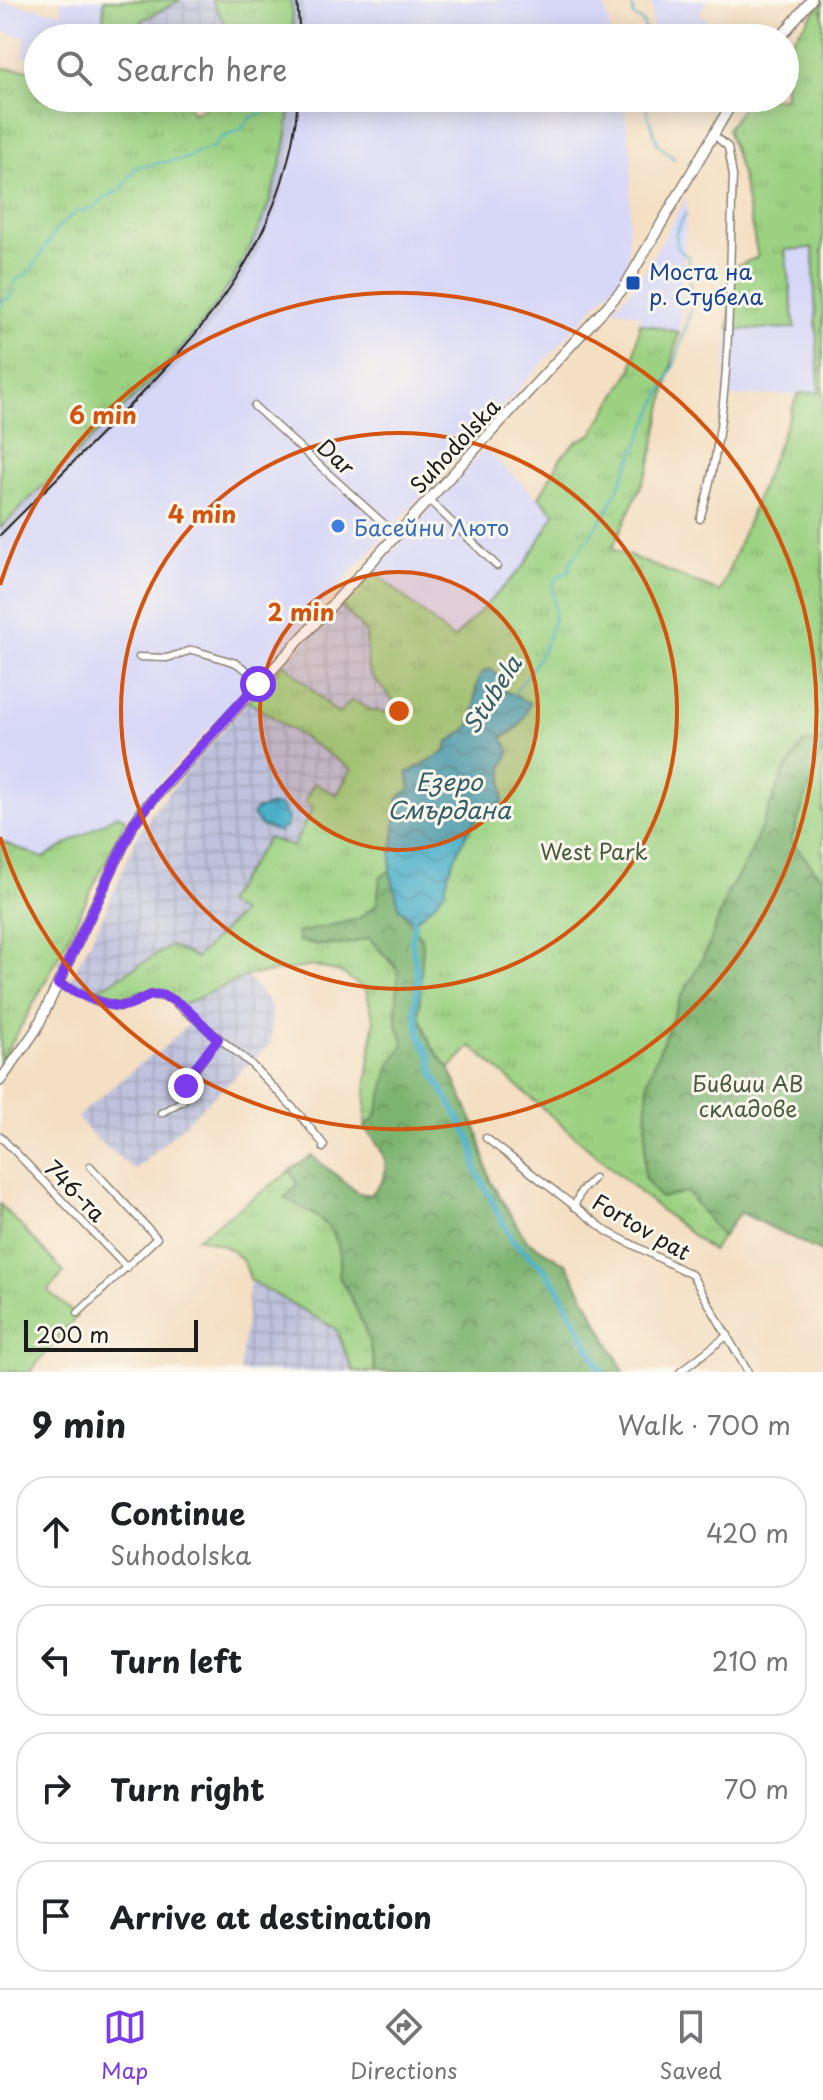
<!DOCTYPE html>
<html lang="en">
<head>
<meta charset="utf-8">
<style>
	:root { --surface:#fff; --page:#f2f2f2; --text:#202124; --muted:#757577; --line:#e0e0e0; --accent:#7c3aed }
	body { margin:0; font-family:"Playpen Sans",sans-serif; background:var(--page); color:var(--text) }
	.scale { position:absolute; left:24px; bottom:20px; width:174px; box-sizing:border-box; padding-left:8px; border:4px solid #1c1c1c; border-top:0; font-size:22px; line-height:28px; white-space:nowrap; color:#1c1c1c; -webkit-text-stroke:6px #fbf7ec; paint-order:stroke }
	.stop { position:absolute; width:24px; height:24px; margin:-18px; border:6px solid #7c3aed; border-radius:50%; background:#fff }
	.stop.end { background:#7c3aed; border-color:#fff; box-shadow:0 2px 8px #0008 }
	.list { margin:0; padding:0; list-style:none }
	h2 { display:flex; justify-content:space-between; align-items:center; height:104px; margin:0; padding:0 32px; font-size:34px }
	h2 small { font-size:26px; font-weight:400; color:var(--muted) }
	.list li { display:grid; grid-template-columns:52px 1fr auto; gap:24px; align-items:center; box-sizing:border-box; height:112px; margin:0 16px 16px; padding:0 16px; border:2px solid var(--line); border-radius:32px }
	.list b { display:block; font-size:30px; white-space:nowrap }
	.list p { margin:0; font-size:26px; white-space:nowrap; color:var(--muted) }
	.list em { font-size:26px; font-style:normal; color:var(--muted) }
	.icon { flex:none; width:44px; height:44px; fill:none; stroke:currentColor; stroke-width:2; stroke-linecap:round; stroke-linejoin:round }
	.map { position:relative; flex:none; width:823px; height:1372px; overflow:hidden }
	.search { position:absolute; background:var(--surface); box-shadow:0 4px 20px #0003; left:24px; right:24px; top:24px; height:88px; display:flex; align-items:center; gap:20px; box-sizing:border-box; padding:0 28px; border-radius:44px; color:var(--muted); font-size:30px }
	.sheet { height:616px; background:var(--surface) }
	nav { display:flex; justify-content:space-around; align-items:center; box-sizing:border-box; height:112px; border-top:2px solid var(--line); background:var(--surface); font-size:22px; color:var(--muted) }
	nav a { display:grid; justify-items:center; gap:4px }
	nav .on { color:var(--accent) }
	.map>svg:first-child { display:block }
</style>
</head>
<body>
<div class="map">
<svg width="823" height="1372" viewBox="0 0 823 1372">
	<defs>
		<pattern id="industrial-grid" width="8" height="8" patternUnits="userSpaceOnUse" patternTransform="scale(2)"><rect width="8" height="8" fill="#bfc2dd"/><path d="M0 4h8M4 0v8" fill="none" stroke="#a4a6bd"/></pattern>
		<pattern id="grass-tufts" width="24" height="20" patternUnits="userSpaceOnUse" patternTransform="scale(2)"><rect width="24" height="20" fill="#9cd182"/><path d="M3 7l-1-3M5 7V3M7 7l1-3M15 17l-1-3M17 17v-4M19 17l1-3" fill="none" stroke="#86b370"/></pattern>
		<pattern id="forest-crowns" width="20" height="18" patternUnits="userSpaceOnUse" patternTransform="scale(2)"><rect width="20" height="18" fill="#7db370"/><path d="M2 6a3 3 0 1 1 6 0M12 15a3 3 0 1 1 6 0" fill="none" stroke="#66915b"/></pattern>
		<pattern id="water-waves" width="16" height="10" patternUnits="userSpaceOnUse" patternTransform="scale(2)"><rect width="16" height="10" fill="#4aafc9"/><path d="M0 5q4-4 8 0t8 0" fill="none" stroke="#3d8ea2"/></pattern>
	</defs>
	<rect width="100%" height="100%" fill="#fbf7ec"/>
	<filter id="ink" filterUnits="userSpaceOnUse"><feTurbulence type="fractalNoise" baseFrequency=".0125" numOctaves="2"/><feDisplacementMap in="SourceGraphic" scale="16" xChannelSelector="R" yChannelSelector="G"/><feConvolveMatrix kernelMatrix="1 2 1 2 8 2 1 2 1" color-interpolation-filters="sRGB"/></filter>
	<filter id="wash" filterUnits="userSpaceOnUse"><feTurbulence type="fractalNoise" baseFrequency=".006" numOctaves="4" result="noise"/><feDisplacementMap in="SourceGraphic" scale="32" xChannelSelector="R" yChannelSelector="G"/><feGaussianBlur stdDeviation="1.8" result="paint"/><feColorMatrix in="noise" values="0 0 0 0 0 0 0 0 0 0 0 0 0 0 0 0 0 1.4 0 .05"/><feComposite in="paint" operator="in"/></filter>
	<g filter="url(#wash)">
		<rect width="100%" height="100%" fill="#f4dfc3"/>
		<g fill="#d7d7f8">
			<polygon points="60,0 104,0 102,38 38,38 38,58 23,57 25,38 0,31 0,1 63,13"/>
			<polygon points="303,0 603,0 612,38 304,38"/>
			<polygon points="652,0 708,0 699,13 728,38 653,38"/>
			<polygon points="302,98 623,98 632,157 627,271 126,819 117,815 43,858 0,841 0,539 188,356 231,298 256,255 277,207 293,150"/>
			<polygon points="687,197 679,332 640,323 640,315 613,308 632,289 643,274"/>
			<polygon points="813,248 819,393 724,397 729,330 785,249"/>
			<polygon points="485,449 555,514 524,566 453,640 374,571"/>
		</g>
		<g fill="url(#industrial-grid)">
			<polygon points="181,0 212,0 232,38 150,38 141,21"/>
			<polygon points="340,605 366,632 368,671 407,717 371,710 352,700 339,714 284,663"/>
			<polygon points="248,701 351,770 336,796 314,783 313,806 292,848 269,838 225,904 241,913 195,958 171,946 91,994 67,986 105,912 139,832 153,811"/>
			<polygon points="246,976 271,1005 271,1043 135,1170 96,1139 77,1117 152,1054 157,1054 194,1019 181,1007"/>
			<polygon points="250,1280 336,1329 354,1372 240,1372"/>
		</g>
		<g fill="#bfc2dd">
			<polygon points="291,0 303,0 304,38 294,38"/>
			<polygon points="291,98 302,98 301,114 277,207 256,255 231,298 188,356 0,539 0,528 179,351 239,271 290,111"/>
		</g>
		<g fill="url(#grass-tufts)" stroke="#5c764f" stroke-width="2">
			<polygon points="104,0 181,0 141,21 150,38 102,38"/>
			<polygon points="212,0 291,0 294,38 232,38"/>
			<path d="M823,1V1253L740,1212L712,1251L646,1198L471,1046L449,1069L478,1133L490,1181L526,1240L567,1265L624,1372H354L336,1329L250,1280C245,1252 223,1243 197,1238L312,1156L358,1193L369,1195C398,1175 384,1149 365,1128L366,1090L374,1021L366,990L340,972L315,966L246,976L183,1005L161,992L150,993L124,1004L91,994L171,946L196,958L241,913L225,903L268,838L293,847L313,807L305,801L314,783L337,795L351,769L248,701L284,663L338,714L352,700L371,710L406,716L368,671L366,632L340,605L374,571L453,639L524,566L555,514L539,497L562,456L577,441L592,434L632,369L640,323L679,332L649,468L612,549L720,592L798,394L819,392L813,248L785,250L795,328L729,330L734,267L758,257L741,173L727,129L750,98H785V49Z"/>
			<path d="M0,68L36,70L38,98H143L144,104L164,100L185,101L193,114L222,98H291C285,193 242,281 179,351C157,376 133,398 110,421C73,456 37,492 0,528Z"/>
			<path d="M117,815L126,819C86,901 47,984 0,1063V841L43,858Z"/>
			<polygon points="0,1204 64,1272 48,1291 77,1316 30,1372 0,1372"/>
		</g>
		<g fill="url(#forest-crowns)" stroke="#4c6846" stroke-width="2">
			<polygon points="823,739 823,747 791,841 823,879 823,1253 740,1212 722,1237 687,1192 660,1198 644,1177 648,1079 680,999 707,950 728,892 749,857 783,774 803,744"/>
			<path d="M390,870L399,907L423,941L419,1015L432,1047L449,1068L478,1133L490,1181L526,1240L567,1265L624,1372H375C371,1339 356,1305 339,1277C346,1230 322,1218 284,1198L298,1185L290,1170L312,1156L358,1193L369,1195C398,1175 384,1149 365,1128L377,1114L390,1065L404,1044L396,1022L398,970L369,938C343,947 325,947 298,941V933L358,919L377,904L380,878Z"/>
		</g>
		<g fill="url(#water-waves)" stroke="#336672" stroke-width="2">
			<path d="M490,669L498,675L499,688L530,703C524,719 519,732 502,737L510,751L503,766V801C494,811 484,810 473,824C464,837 456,855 450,870C447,876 447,884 445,889C439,903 424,911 414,922L399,907L390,870L398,798L411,788L407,773L446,751L448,742C490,720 466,704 481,673Z"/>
			<polygon points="272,805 281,807 288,818 286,827 279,832 261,826 252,814 256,810"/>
		</g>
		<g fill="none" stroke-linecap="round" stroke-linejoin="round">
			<g stroke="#4aafc9" stroke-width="2">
				<polyline points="633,0 633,16 643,22 647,38"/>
				<polyline points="646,98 645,105 658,144 674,159"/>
				<polyline points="0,308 2,301 12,296 16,280 30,272 57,228 76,212 93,208 104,198 121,190 136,167 188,158 195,153 213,148 221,138 240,130 251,117 265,113"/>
				<path d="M512,697C530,672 551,645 554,613C556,597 548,594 557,577L569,572L571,561L606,514L676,361L691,308L688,257L677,249L676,233L686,213"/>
			</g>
			<polyline stroke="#4aafc9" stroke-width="6" points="414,922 412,942 418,979 415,1008 420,1038 431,1058 433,1073 470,1138 475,1155 476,1170 512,1240 543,1268 557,1286 602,1372"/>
		</g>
	</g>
	<g filter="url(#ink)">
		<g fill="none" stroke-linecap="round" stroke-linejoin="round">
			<defs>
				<g id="street">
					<polyline points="254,406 395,534"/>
					<polyline points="428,499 497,566"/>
					<path d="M700,519C734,410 728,289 733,176L728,147L714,135"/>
					<polyline points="139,657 167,658 192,650 200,652 236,663 261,680"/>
					<polyline points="58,984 106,1003 121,1006 151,995 169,998 250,1063 299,1114 324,1145 323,1148"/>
					<polyline points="161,1113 184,1100 189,1078 218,1039"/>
					<polyline points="0,1136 127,1268"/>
					<polyline points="486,1138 608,1232 692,1275 748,1372"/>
					<polyline points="574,1207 581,1191 594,1178"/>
					<polyline points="78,1313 157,1238 90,1166"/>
					<polyline points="680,1372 728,1335"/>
				</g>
				<g id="secondary">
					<polyline points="780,38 811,0"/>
					<polyline points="0,1081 36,1030 134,823 144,809 623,289 735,98"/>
				</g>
			</defs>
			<use href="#street" stroke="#887e70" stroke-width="9"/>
			<use href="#secondary" stroke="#887e70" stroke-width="12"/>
			<use href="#street" stroke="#fff" stroke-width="6"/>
			<use href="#secondary" stroke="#fff" stroke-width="9"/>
			<g stroke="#1c1c1c" stroke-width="2">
				<polyline points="297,0 300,38"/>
				<path d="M0,535C37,498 75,461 112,423C206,330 288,237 298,98"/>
			</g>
		</g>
	</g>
	<g fill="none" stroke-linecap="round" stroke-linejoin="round" filter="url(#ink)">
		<path stroke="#7c3aed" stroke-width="10" d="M186,1086L194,1069L218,1039C202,1025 184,1002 164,996C148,990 138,1005 123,1006C102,1007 77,992 58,984L134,823L163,787L258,684"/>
	</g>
	<circle cx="399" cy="711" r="139" fill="#d4530e" fill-opacity=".12"/>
	<g fill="none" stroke="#d4530e" stroke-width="4">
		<circle cx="399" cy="711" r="139"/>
		<circle cx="399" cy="711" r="278"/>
		<path d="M0 585A418 418 0 1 1 0 837"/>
	</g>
	<rect fill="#1a4fb4" stroke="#fbf7ec" stroke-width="3" x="625" y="275" width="16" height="16" rx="4"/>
	<circle fill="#3f7fe0" stroke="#fbf7ec" stroke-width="3" cx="338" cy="526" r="8"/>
	<g text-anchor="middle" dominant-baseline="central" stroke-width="6" stroke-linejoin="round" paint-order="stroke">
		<g font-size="22" fill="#164399" stroke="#fbf7ec" text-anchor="start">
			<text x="649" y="270">Моста на<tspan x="649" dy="25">р. Стубела</tspan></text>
		</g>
		<g font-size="22" fill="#1c1c1c" stroke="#fbf7ec">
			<text transform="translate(454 445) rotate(-47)">Suhodolska</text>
			<text transform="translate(337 456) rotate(43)">Dar</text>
			<text transform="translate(76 1190) rotate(46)">746-та</text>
			<text transform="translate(642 1226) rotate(30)">Fortov pat</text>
		</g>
		<g font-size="22" fill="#366cbe" stroke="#fbf7ec" text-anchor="start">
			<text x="354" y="526">Басейни Люто</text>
		</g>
		<g font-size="22" fill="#495b40" stroke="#fbf7ec">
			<text x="594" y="850">West Park</text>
			<text x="748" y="1082">Бивши АВ<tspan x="748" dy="25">складове</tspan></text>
		</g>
		<g font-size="24" font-style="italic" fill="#315e6a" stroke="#fbf7ec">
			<text transform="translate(491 694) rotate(-57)">Stubela</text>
			<text x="449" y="781">Езеро<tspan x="449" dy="28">Смърдана</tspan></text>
		</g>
	</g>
	<circle cx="399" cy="711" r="12" fill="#d4530e" stroke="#fbf7ec" stroke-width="4"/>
	<g font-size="24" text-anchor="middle" font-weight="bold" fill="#d4530e" stroke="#fbf7ec" stroke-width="6" stroke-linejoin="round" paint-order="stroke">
		<text x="103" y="424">6 min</text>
		<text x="202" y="523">4 min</text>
		<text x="301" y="621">2 min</text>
	</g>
</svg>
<div class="scale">200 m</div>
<div class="stop" style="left:258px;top:684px"></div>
<div class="stop end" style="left:186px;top:1086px"></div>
<div class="search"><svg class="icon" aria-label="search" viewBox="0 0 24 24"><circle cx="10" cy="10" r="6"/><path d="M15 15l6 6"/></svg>Search here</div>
</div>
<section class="sheet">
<h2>9 min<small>Walk · 700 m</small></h2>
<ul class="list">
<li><svg class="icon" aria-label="ahead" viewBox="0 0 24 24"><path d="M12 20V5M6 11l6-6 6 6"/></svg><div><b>Continue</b><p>Suhodolska</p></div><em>420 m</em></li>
<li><svg class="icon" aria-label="left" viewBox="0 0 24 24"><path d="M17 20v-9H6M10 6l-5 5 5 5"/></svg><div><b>Turn left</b></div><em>210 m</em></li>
<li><svg class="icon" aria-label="right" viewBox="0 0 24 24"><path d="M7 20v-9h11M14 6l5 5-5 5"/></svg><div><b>Turn right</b></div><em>70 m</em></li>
<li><svg class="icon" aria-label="arrive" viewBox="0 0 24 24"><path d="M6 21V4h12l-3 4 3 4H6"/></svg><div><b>Arrive at destination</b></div></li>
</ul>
</section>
<nav>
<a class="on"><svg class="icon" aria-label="map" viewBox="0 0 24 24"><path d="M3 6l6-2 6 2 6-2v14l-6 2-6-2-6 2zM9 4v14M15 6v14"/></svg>Map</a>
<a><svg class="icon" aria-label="directions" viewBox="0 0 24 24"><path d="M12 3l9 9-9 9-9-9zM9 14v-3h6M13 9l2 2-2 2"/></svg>Directions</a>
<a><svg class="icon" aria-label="saved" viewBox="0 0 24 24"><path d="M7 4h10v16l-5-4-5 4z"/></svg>Saved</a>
</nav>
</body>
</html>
